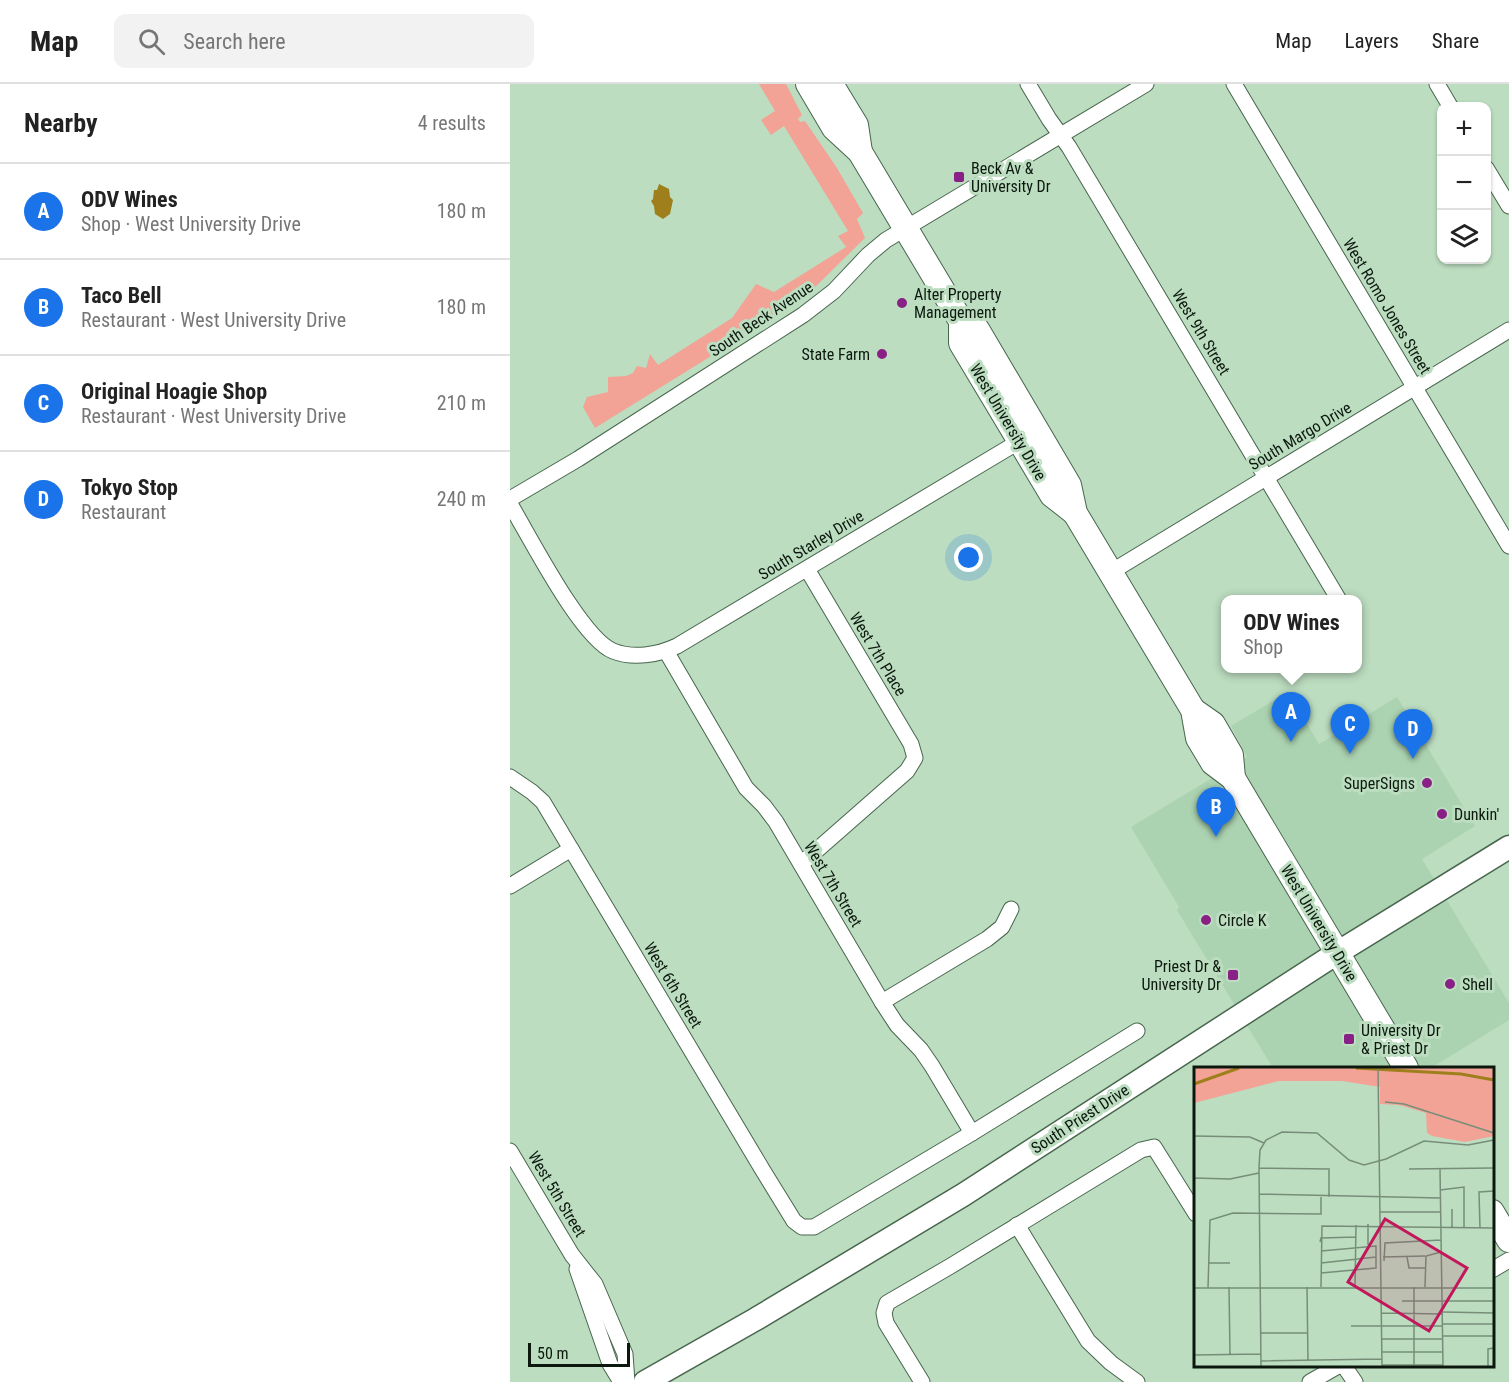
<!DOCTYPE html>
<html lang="en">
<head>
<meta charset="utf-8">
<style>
	:root { --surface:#fff; --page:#f2f2f2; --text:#222; --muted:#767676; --line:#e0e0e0; --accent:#1a73e8 }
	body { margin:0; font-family:"Roboto Condensed",sans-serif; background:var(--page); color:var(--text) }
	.controls { position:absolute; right:18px; top:18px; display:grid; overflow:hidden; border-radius:12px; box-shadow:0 2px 4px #0004 }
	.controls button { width:54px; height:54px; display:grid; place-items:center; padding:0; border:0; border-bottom:2px solid var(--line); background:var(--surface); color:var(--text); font:30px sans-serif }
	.scale { position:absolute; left:18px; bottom:15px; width:102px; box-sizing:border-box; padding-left:6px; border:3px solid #0c180e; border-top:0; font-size:16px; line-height:21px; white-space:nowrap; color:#0c180e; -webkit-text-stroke:4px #bcddc0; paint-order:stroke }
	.you { position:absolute; left:459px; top:474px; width:21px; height:21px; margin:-15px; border:4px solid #fff; border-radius:50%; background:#1a73e8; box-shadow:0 0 0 9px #1a73e833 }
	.badge { display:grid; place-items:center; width:39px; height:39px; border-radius:50%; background:var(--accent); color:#fff; font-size:20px; font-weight:700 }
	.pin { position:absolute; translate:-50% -50px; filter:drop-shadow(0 2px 3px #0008) }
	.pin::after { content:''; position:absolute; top:32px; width:21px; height:18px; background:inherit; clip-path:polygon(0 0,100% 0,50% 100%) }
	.popup { position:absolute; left:711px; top:511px; width:141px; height:78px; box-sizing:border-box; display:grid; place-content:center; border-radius:12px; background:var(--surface); filter:drop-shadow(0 2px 4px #0005); font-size:20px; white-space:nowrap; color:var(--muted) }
	.popup b { font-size:22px; color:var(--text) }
	.popup::after { content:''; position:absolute; left:50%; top:100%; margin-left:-12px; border:12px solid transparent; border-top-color:var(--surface) }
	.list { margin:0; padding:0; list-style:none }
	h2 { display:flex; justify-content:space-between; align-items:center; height:78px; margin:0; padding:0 24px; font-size:26px }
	h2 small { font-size:20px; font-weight:400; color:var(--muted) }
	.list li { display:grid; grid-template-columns:39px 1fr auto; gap:18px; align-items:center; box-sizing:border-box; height:96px; padding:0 24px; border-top:2px solid var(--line) }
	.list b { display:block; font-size:22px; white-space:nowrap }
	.list p { margin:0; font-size:20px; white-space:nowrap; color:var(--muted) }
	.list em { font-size:20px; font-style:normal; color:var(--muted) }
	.icon { flex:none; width:33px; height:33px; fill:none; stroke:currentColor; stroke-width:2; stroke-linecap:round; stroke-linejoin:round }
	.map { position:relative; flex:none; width:999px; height:1298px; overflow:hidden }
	header { display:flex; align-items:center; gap:36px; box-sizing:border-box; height:84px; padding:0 30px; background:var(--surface); border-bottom:2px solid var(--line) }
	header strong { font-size:28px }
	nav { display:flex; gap:33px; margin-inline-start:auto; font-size:21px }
	.search { width:420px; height:54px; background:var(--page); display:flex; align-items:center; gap:15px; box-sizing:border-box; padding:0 21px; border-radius:12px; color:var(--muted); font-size:22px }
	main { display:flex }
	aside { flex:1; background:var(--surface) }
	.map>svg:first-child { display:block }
</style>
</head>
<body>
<header>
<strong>Map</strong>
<div class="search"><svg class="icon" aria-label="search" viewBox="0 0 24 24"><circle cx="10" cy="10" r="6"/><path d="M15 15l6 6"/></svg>Search here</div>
<nav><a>Map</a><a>Layers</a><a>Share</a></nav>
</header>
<main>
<aside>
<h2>Nearby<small>4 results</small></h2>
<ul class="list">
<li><span class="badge">A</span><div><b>ODV Wines</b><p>Shop · West University Drive</p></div><em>180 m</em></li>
<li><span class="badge">B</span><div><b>Taco Bell</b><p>Restaurant · West University Drive</p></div><em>180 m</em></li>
<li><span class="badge">C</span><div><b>Original Hoagie Shop</b><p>Restaurant · West University Drive</p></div><em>210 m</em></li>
<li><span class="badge">D</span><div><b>Tokyo Stop</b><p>Restaurant</p></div><em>240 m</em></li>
</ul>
</aside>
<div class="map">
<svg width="999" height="1298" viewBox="0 0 999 1298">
	<rect width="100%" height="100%" fill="#bcddc0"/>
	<polygon fill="#abd3b1" points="778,608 809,660 887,613 965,742 912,775 999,919 999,936 921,984 757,984 761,981 667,826 669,823 621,743 737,673 721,642"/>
	<polygon fill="#f3a396" points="249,0 276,0 292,31 288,35 290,38 295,37 327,84 353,129 347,135 355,154 293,215 85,344 73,323 77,313 98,308 98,293 116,292 123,289 127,282 136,284 140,270 148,281 222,234 246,200 264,208 336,163 328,152 338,147 274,42 261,51 251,36 265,27"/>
	<polygon fill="#9f7f1b" points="149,100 159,105 160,113 163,116 160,130 153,135 145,130 144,122 141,117 143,115 144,106 147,106"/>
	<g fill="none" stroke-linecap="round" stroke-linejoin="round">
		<defs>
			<g id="minor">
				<polyline points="518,0 539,35 559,63 829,516"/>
				<polyline points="724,0 999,462"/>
				<polyline points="927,0 940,22"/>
				<polyline points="976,84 999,122"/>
				<polyline points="0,415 68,375 293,231 324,207 358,171 376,156 636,0"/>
				<path d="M0,420C20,453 71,554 103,567C123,575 148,571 167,562L510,357"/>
				<polyline points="601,488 999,246"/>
				<polyline points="156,567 236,704 254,722 266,738 372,918 387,941 411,966 422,982 462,1049"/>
				<polyline points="0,693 22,708 33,718 252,1085 284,1137 292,1143 304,1143 462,1049 627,947"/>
				<polyline points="291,780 397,687 405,674 401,660 297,485"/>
				<polyline points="0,802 61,765"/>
				<polyline points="372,918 477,855 492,843 501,825"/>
				<polyline points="0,1067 62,1171 85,1200 115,1270 117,1298"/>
				<polyline points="507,1141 578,1257 601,1279 627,1298"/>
				<polyline points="67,1185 100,1280 111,1298"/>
				<polyline points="982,1186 999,1176"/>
				<polyline points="834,1282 845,1298"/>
				<polyline points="412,1298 376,1239 374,1229 377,1219 439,1183 631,1066 644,1063 686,1130"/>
				<polyline points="800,1298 828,1282"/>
			</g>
			<polyline id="secondary" points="135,1298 246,1235 453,1111 827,869 999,763"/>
			<g id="primary">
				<polyline points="298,0 324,44 350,68 451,237 467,245 559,401 565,429 683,626 688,654 703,679 723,694 896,984"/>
				<polyline points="321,0 346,41 350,68"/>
				<polyline points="451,237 451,259 542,411 565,429"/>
				<polyline points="683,626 703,640 721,671 723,694"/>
				<polyline points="982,1128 999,1156"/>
			</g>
		</defs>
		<use href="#minor" stroke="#48664d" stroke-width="17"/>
		<use href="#secondary" stroke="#48664d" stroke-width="25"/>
		<use href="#primary" stroke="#48664d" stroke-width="26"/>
		<use href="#minor" stroke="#fff" stroke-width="15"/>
		<use href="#secondary" stroke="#fff" stroke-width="22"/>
		<use href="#primary" stroke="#fff" stroke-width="24"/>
	</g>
	<g fill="#882086" stroke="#bcddc0" stroke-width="2">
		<rect x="443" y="87" width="12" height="12" rx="3"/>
		<circle cx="392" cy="219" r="6"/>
		<circle cx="372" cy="270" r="6"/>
		<circle cx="917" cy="699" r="6"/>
		<circle cx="932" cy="730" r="6"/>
		<circle cx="696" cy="836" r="6"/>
		<rect x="717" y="885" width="12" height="12" rx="3"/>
		<circle cx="940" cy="900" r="6"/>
		<rect x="833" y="949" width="12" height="12" rx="3"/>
	</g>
	<g text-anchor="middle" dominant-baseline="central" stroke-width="6" stroke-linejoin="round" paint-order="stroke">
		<g font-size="16" fill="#0c180e" stroke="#bcddc0" text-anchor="start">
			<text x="461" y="84">Beck Av &amp;<tspan x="461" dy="18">University Dr</tspan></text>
			<text x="404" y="210">Alter Property<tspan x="404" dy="18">Management</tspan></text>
			<text x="360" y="270" text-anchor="end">State Farm</text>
			<text x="905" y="699" text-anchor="end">SuperSigns</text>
			<text x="944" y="730">Dunkin'</text>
			<text x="708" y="836">Circle K</text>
			<text x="711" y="882" text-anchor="end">Priest Dr &amp;<tspan x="711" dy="18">University Dr</tspan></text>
			<text x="952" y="900">Shell</text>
			<text x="851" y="946">University Dr<tspan x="851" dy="18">&amp; Priest Dr</tspan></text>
		</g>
		<g font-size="16" fill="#0c180e" stroke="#bcddc0">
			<text transform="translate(877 222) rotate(59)">West Romo Jones Street</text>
			<text transform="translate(251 235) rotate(-34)">South Beck Avenue</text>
			<text transform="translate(691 248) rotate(59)">West 9th Street</text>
			<text transform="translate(498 338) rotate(59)">West University Drive</text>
			<text transform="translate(790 352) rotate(-31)">South Margo Drive</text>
			<text transform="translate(301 461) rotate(-31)">South Starley Drive</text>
			<text transform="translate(368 570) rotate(59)">West 7th Place</text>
			<text transform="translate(323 800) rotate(59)">West 7th Street</text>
			<text transform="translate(809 839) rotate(59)">West University Drive</text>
			<text transform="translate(163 901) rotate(59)">West 6th Street</text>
			<text transform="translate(570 1035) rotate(-33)">South Priest Drive</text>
			<text transform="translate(47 1110) rotate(59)">West 5th Street</text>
		</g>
	</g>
	<g transform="translate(684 983)">
		<rect width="300" height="300" fill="#bcddc0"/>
		<path d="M0,1H300V69L271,75L238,69L233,66L232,46L205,38L186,37V20L148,14H85L0,36Z" fill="#f3a396"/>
		<path fill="none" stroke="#9f7f1b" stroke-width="3" d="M162,1L267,7L300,13M0,17L45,1"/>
		<path fill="none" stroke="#768e79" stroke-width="1.5" d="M184,1L188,299M191,35L210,37L300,66M0,69L56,70L70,76M65,101L135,102V130M215,102L300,101M246,102L249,299M0,111L36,112L65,106M246,123L270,120V161M65,127L246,131M258,142V161M186,145H246M174,157V178M286,161L285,125L300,124M126,175L127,171L162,170M127,184L182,179V201L127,206M189,190L231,189M213,190L215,201H231M190,194L191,176L247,173M14,196H36M127,196L182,190M35,220L36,288M113,220L114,294M127,220L128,159L300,161M161,220L162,158M220,220V299M231,220L232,189L247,185M0,221H268M14,221L16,153L39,146L127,147V130M265,221H300M208,234H300M249,245L300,246M187,246L249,247M249,257H300M157,259H249M67,266H113M249,269H300M188,272H249M188,285H249M0,288L67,287M67,294L188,292M188,298H249M67,299L65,101L66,83L72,73L88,65L123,66L155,93L170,98L192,92L230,74L274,78L300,73M294,299V282L300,281"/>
		<path fill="#c2185b" fill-opacity="0.15" stroke="#c2185b" stroke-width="3" d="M191,152L273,201L235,264L154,215Z"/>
		<rect width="300" height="300" fill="none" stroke="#0c180e" stroke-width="3"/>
	</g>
</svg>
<div class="controls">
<button>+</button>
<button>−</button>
<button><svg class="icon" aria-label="layers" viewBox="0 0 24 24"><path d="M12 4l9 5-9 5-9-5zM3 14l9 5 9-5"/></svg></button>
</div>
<div class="scale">50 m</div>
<div class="you"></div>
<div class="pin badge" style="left:781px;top:658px">A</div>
<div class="popup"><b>ODV Wines</b>Shop</div>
<div class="pin badge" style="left:706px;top:753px">B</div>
<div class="pin badge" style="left:840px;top:670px">C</div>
<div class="pin badge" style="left:903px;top:675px">D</div>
</div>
</main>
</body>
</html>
